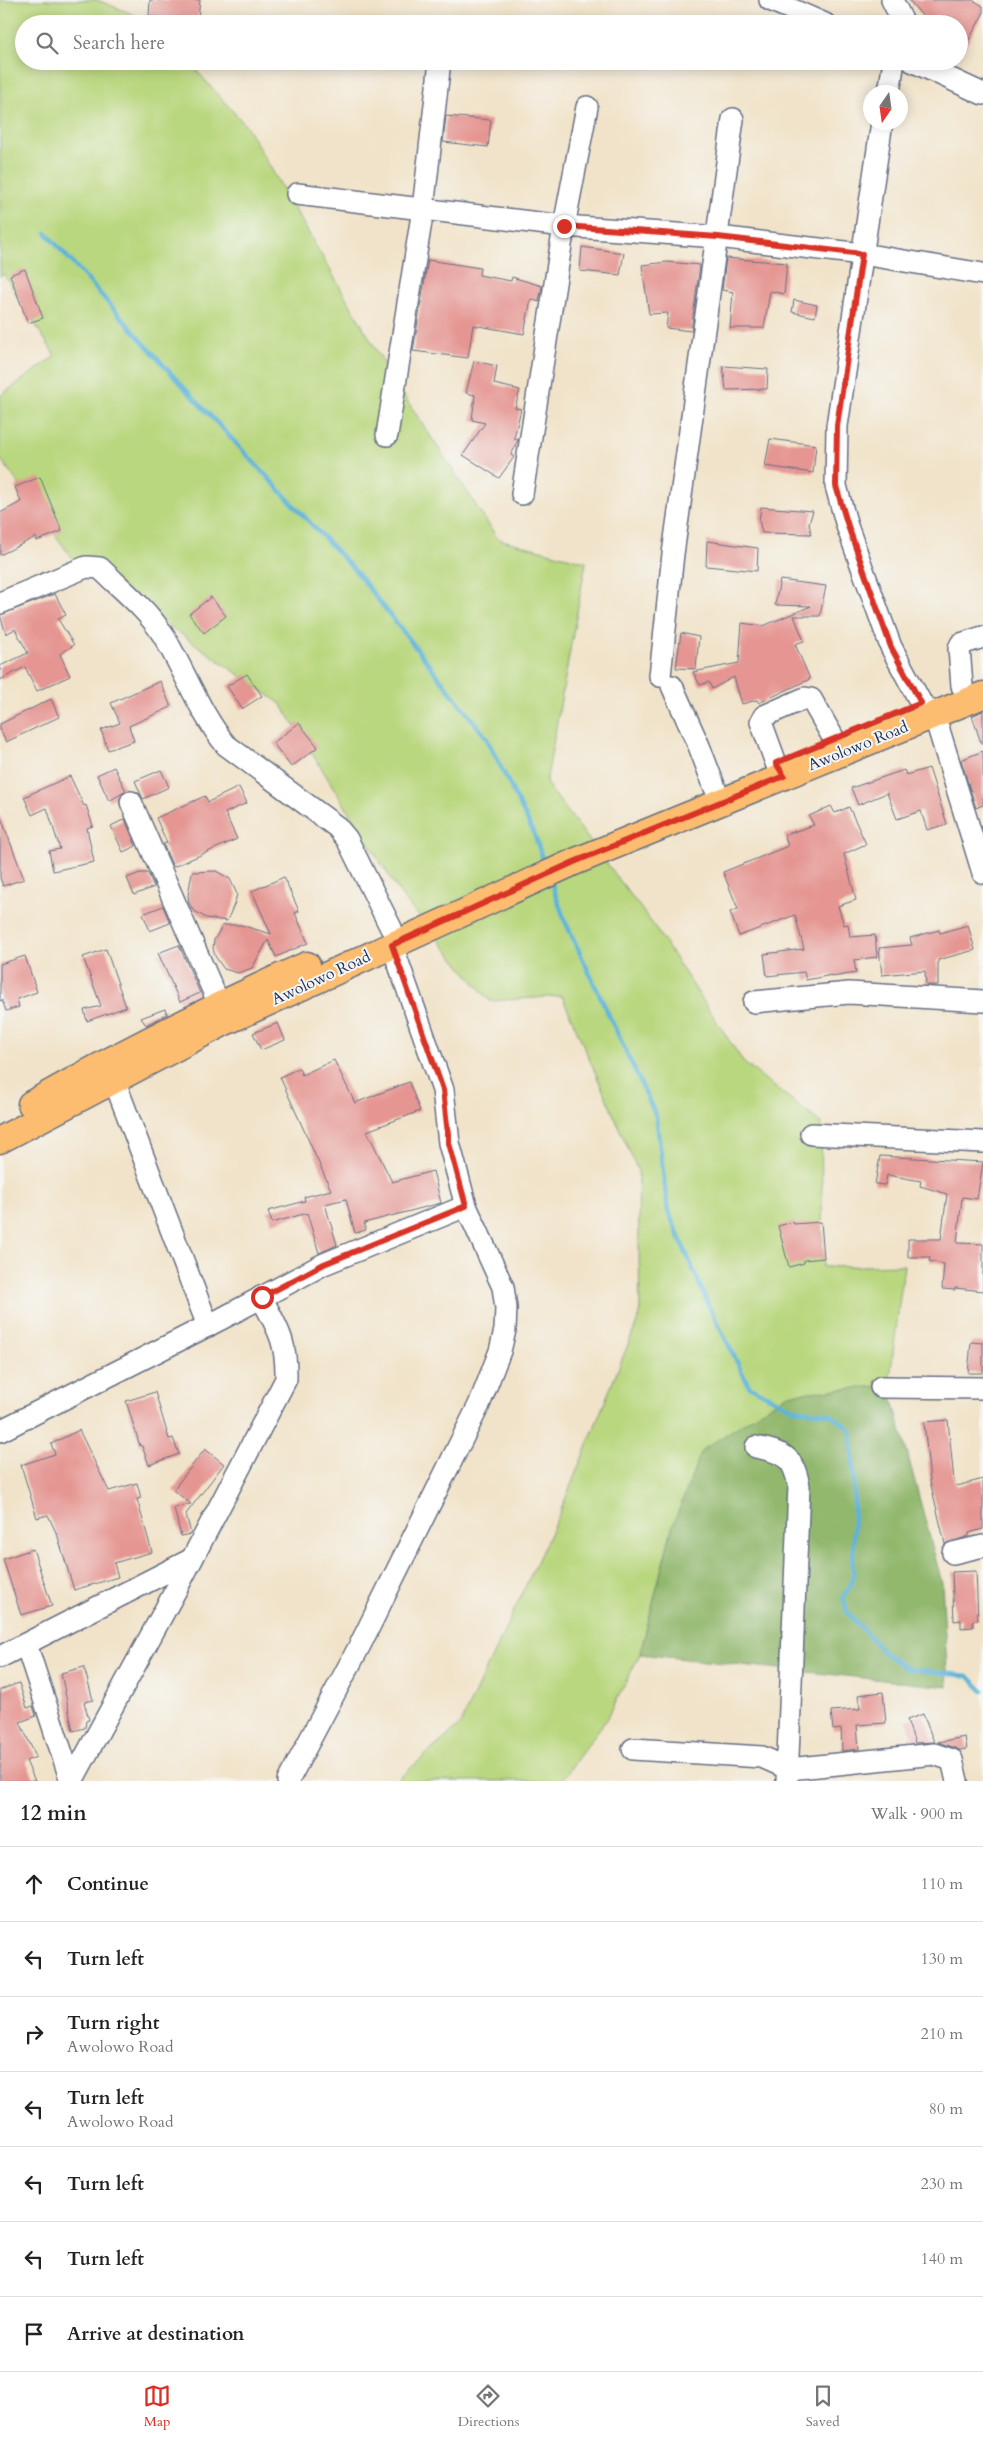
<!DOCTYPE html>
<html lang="en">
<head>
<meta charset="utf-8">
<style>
	:root { --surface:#fff; --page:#f6f6f6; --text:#222; --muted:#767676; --line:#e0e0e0; --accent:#d93025 }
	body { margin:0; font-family:Cardo,serif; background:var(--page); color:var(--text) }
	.compass { position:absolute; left:863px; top:85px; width:45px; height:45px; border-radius:50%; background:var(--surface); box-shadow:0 2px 12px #0003; rotate:193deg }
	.stop { position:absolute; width:15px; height:15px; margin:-11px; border:4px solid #d93025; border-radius:50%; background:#fff }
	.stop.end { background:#d93025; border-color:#fff; box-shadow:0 1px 5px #0008 }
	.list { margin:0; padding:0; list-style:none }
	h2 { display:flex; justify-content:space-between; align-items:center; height:65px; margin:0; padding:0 20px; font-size:21px }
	h2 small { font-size:16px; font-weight:400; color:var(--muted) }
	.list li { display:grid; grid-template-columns:32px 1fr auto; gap:15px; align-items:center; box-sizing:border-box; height:75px; padding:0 20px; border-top:1px solid var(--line) }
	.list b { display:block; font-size:19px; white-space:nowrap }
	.list p { margin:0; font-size:16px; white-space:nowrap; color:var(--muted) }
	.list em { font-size:16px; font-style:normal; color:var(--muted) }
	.icon { flex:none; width:28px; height:28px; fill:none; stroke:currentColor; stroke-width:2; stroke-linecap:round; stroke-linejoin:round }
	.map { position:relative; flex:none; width:983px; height:1781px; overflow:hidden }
	.search { position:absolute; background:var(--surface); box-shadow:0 2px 12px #0003; left:15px; right:15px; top:15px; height:55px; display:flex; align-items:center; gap:12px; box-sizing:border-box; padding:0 18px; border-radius:28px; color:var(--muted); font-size:19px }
	.sheet { height:590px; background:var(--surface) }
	nav { display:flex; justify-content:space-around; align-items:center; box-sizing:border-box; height:70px; border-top:1px solid var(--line); background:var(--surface); font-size:14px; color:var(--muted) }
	nav a { display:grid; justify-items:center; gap:2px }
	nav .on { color:var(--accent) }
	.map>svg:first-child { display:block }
</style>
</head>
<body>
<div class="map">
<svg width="983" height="1781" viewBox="0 0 983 1781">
	<rect width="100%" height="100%" fill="#f6f6f2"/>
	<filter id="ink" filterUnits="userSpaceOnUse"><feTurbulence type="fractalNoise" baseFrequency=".02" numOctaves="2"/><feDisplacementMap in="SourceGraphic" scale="10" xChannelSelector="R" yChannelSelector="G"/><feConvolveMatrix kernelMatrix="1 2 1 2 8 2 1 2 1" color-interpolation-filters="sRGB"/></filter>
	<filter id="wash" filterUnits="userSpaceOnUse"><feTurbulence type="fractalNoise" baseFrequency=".0096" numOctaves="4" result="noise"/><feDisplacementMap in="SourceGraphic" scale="20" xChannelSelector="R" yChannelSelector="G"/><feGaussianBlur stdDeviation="1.12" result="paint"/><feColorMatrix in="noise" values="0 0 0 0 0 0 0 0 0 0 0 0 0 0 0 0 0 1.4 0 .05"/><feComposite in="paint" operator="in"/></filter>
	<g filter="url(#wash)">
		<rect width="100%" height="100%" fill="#f1e3c9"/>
		<polygon fill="#b9d77e" stroke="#6a836e" points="0,0 97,0 153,22 154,24 24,24 24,61 188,61 247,127 395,382 498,539 586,562 546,783 652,923 744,1063 821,1123 823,1267 904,1265 889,1385 672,1528 640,1654 608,1717 561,1781 396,1781 460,1725 558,1517 640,1315 638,1171 562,996 490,1001 403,898 281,704 72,558 0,458 0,396 55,356 4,274 0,276"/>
		<polygon fill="#92b86d" stroke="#567466" points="889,1385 942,1583 948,1687 640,1654 672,1528 702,1450 788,1394"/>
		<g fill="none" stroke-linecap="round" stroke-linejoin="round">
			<g stroke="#5cb4d9" stroke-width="4.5">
				<polyline points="46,233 177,380 357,573 486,737 535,836 545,866"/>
				<polyline points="551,882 565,921 656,1116 668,1211 707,1302 749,1386 793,1409 830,1414 851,1430 854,1482 853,1581 843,1597 847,1612 886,1655 909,1669 968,1676 983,1691"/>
			</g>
		</g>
		<g id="blocks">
			<g fill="#e59592">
				<polygon points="150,0 200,0 198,18 177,17 177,21 149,16"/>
				<polygon points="909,0 973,0 983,6 983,14 959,58 959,24 929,24"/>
				<polygon points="446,116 491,120 488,147 443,142"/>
				<polygon points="582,247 624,253 620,275 580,271"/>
				<polygon points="726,258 787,263 784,294 770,291 764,328 730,328 733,292 722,290"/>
				<polygon points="428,260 480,268 479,275 511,281 512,277 542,286 539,302 531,299 524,334 473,325 468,358 413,351"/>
				<polygon points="667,262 700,265 691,331 666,328 668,313 649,314 642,265"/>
				<polygon points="25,269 43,318 28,323 10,275"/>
				<polygon points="794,300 817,305 815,317 792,312"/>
				<polygon points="474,361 497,366 494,384 520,390 515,408 521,409 514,438 518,440 511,455 514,457 499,478 463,455 485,423 472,420 475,395 466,393"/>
				<polygon points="723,366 768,369 767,389 726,390"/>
				<polygon points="770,439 816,445 813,473 765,466"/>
				<polygon points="40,477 62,531 37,541 36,537 0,555 0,513 21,502 15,487"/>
				<polygon points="761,507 813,511 809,523 811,534 762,533 759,520"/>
				<polygon points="707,541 758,548 757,571 706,566"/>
				<polygon points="780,580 826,586 820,616 794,616 804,641 795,644 810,679 759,703 757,700 742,704 734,677 712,689 709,682 700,685 693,672 739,663 742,623 763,626 811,606 775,605"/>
				<polygon points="55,594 66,615 58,619 74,645 60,654 70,676 37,691 25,667 0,680 0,666 28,653 15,629 6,634 0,615"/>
				<polygon points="211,597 226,616 204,633 189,614"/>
				<polygon points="681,633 699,637 696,669 676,668"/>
				<polygon points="247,674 262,696 242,709 227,686"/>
				<polygon points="160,681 171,707 129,726 134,741 108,750 101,730 120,723 111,703"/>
				<polygon points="51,699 59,717 6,742 0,730 0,724"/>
				<polygon points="983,711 983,743 981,743 972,716"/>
				<polygon points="299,723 318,747 291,767 273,743"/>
				<polygon points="983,751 983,805 976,808 961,760"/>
				<polygon points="114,767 126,791 109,801 97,775"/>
				<polygon points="929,768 947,824 927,830 921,811 897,819 887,793 858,805 851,788 904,770 906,775"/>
				<polygon points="161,770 169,787 143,799 135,781"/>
				<polygon points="70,776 84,806 86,805 93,826 87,828 94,862 53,871 49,851 60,849 47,808 32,815 24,797"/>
				<polygon points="239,787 247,803 225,813 237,839 173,867 163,844 167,843 156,818 205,796 208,802"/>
				<polygon points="831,806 835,813 849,807 866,844 844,854 856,900 838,906 844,925 848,924 850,937 875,935 877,957 854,960 856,973 832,977 832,975 806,980 804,972 767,976 764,954 804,949 795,915 739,936 730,912 738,909 723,872 788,846 784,835 814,825 809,816"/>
				<polygon points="0,815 24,879 3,886 0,878"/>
				<polygon points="125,819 136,846 123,852 111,826"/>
				<polygon points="216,871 230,879 237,894 235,902 227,921 206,918 193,910 189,903 188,895 192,872"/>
				<polygon points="140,873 148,873 154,887 134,895 127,878"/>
				<polygon points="284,877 299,911 295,913 308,943 276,957 268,940 252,968 238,973 224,969 215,956 213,948 214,940 223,925 241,925 271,934 252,891"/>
				<polygon points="163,906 170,923 150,931 143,914"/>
				<polygon points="968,925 975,950 938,960 938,985 926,985 925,971 882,975 879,948 912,945 910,938 939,930 940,933"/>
				<polygon points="179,945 200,993 180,1002 158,953"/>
				<polygon points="106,949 126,1007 87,1021 84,1010 101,1006 83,957"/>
				<polygon points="25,956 37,992 17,999 19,1007 6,1011 2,1000 0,1001 0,964"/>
				<polygon points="165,1009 167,1014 146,1025 141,1018"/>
				<polygon points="278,1023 285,1040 261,1050 253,1033"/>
				<polygon points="334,1060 355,1103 409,1082 420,1111 367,1131 392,1182 433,1171 441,1203 364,1223 366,1230 355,1233 346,1199 325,1204 337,1245 319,1253 307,1213 272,1223 268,1211 305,1201 304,1197 331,1190 280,1077 299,1068 302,1075"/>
				<polygon points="880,1156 983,1162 977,1199 962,1197 957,1243 983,1244 983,1291 955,1288 955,1290 942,1289 944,1264 929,1261 930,1257 908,1257 908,1239 941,1239 947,1194 920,1186 921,1181 887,1175 885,1185 875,1184"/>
				<polygon points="793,1222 794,1224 821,1222 824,1258 804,1260 804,1263 789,1267 778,1226"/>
				<polygon points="971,1342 983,1343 983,1373 968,1373"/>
				<polygon points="155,1392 169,1439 173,1438 179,1454 149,1465 142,1446 140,1446 126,1401"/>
				<polygon points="948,1420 954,1481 957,1486 983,1479 983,1529 969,1533 969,1536 945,1544 930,1481 924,1422"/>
				<polygon points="79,1430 109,1491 137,1483 141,1498 137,1499 152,1552 114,1563 118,1577 74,1590 58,1537 48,1515 37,1518 21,1465 55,1454 51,1444"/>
				<polygon points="205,1449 224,1464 186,1514 191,1534 181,1536 174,1508 191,1504 173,1490"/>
				<polygon points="33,1549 52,1606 21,1615 3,1559"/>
				<polygon points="976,1571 978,1620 973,1620 973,1627 961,1628 961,1620 954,1621 952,1572"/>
				<polygon points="84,1667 93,1700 84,1702 89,1720 86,1721 85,1728 73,1731 61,1673"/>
				<polygon points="19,1683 27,1708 33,1706 36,1716 20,1722 36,1757 26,1761 35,1781 0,1781 0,1690"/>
				<polygon points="883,1692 886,1723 857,1725 859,1749 842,1751 841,1729 833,1730 831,1711 860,1709 858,1695"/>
				<polygon points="923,1714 934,1742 915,1743 907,1720"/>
				<polygon points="965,1737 967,1749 960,1750 938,1742"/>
			</g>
		</g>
	</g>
	<g filter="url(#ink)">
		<use href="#blocks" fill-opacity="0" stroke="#666e83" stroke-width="1"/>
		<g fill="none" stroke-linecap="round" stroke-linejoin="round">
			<defs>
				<g id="minor">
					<polyline points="770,0 825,24"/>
					<polyline points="892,0 904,24"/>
					<polyline points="912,61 983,94"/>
					<polyline points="889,92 894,61"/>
					<polyline points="882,122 837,426 836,486 847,526 891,647 921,703 934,714 983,873"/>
					<polyline points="297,194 564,226 718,237 862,254 983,274"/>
					<polyline points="387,435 423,209 439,70"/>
					<polyline points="522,494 564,226 587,107"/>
					<path d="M0,603L86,567L100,568C121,589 147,609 163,635C185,671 199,712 226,745L337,827L347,839L391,928"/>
					<polyline points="660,676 673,554 733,119"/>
					<polyline points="672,686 699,746 715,788"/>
					<polyline points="962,686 959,648 961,644 983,637"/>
					<polyline points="783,776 776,763 761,722 764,716 805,698 811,699 834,739"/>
					<polyline points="131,802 219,1004"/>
					<polyline points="754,1002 849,993 983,1001"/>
					<polyline points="114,1080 208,1326"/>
					<polyline points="811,1134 983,1142"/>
					<polyline points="881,1387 983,1388"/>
					<polyline points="0,1431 221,1319 324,1264 466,1206"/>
					<path d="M756,1447C785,1453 793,1456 799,1486L787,1781"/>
					<polyline points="953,1553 983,1546"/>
					<polyline points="26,1644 71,1781"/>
					<polyline points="0,1657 192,1559"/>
					<polyline points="633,1749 762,1757 789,1769 934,1754 952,1760 957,1781"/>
					<path d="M72,1781L178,1586L286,1379C287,1342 278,1329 261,1297"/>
					<polyline points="288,1781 360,1645 479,1405 500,1351 505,1330 506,1308 503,1287 466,1206 449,1143 443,1090 392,945"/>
				</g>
				<g id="major">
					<path d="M31,1104C121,1053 212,1007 307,965"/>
					<polyline points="0,1140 223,1023 574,862 983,695"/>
				</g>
			</defs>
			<use href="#minor" stroke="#666e83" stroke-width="24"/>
			<use href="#major" stroke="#666e83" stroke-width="29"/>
			<use href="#minor" stroke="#fff" stroke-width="21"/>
			<use href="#major" stroke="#fcbd6f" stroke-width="26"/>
		</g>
	</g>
	<g fill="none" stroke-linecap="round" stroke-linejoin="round" filter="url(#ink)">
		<polyline stroke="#d93025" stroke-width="6" points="262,1297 324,1264 466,1206 449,1143 443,1090 392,945 574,862 784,776 776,763 921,703 891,647 848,526 836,486 837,426 862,254 718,237 564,226"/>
	</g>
	<g text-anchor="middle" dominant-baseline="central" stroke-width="4" stroke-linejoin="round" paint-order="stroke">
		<g font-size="16" fill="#1b2f5e" stroke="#f6f6f2">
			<text transform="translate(858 746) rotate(-22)">Awolowo Road</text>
			<text transform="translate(321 978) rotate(-25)">Awolowo Road</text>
		</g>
	</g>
</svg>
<svg class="compass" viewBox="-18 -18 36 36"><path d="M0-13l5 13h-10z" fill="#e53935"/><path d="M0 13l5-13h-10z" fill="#767676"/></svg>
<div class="stop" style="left:262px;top:1297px"></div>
<div class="stop end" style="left:564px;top:226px"></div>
<div class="search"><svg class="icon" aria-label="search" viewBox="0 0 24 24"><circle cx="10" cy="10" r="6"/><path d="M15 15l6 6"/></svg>Search here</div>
</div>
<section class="sheet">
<h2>12 min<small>Walk · 900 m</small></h2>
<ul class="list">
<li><svg class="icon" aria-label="ahead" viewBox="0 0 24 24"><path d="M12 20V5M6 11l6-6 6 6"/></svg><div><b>Continue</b></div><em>110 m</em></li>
<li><svg class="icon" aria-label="left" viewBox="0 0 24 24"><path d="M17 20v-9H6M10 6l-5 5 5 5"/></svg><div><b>Turn left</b></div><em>130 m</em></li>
<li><svg class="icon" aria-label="right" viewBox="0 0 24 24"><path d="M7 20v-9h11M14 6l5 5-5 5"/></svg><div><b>Turn right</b><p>Awolowo Road</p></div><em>210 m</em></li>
<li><svg class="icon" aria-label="left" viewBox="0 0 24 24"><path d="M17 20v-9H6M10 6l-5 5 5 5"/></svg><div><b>Turn left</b><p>Awolowo Road</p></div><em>80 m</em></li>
<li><svg class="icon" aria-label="left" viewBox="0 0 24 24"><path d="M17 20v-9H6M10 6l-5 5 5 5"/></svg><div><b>Turn left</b></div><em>230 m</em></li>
<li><svg class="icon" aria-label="left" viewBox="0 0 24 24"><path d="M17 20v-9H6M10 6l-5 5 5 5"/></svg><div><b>Turn left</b></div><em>140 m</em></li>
<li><svg class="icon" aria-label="arrive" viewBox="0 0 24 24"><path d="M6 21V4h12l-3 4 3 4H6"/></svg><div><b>Arrive at destination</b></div></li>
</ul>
</section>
<nav>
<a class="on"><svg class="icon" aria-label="map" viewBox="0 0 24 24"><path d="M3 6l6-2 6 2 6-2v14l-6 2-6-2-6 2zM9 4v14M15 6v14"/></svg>Map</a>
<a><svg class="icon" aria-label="directions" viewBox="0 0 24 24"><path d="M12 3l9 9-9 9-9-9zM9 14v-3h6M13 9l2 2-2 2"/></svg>Directions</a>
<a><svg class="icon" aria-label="saved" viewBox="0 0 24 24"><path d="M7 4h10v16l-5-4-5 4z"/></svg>Saved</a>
</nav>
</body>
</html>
